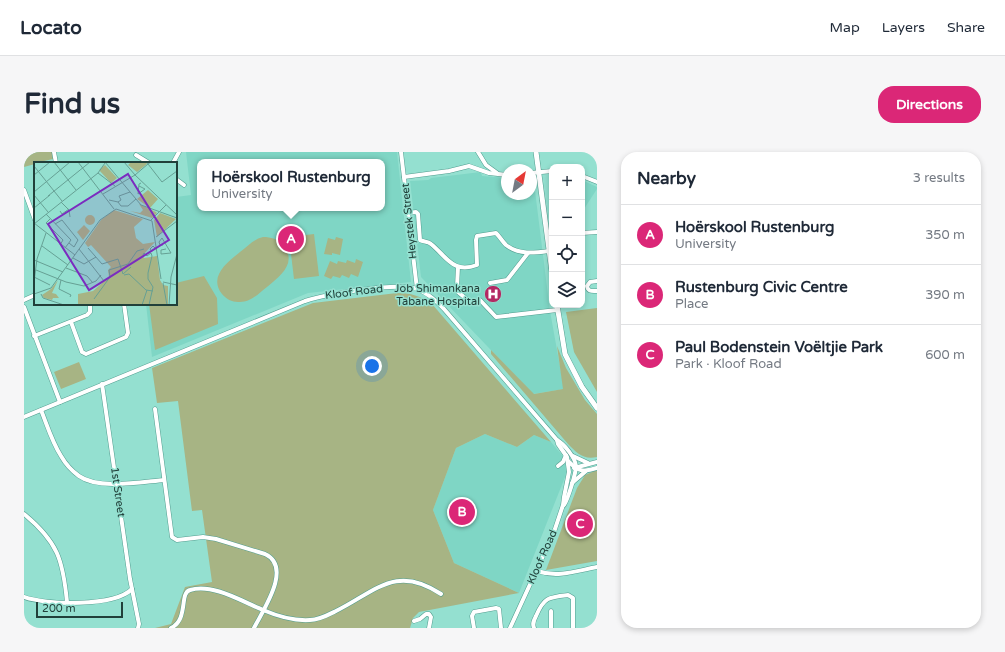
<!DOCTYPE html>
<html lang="en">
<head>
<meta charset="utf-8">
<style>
	:root { --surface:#fff; --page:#f6f6f7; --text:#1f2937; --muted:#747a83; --line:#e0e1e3; --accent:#db2777 }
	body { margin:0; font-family:"Varela Round",sans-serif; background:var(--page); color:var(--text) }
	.controls { position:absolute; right:12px; top:12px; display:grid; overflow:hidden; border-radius:8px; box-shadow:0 2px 6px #0003 }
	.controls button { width:36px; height:36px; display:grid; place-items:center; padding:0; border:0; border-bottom:1px solid var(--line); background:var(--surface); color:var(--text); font:20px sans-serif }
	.compass { position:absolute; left:477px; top:12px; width:36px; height:36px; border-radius:50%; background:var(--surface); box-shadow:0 2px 6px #0003; rotate:32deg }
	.scale { position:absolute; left:12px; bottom:10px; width:87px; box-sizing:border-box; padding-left:4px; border:2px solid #21403a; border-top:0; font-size:11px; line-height:14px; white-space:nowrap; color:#21403a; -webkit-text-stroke:3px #94e0d0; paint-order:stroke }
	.you { position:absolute; left:348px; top:214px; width:14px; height:14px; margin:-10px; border:3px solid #fff; border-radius:50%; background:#1a73e8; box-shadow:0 0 0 6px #1a73e833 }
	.badge { display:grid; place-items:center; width:26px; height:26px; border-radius:50%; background:var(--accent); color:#fff; font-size:13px; font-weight:700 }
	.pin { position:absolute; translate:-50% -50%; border:2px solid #fff; box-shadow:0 1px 4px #0006 }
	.popup { position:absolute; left:173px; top:7px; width:188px; height:52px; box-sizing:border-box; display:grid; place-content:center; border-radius:8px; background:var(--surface); filter:drop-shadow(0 1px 3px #0005); font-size:13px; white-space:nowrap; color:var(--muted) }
	.popup b { font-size:15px; color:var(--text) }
	.popup::after { content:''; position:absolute; left:50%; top:100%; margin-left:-8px; border:8px solid transparent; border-top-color:var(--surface) }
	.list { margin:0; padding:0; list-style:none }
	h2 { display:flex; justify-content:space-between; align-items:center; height:52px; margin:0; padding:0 16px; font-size:17px }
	h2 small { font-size:13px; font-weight:400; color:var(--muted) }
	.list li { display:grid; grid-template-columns:26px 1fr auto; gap:12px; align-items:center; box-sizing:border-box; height:60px; padding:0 16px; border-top:1px solid var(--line) }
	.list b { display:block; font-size:15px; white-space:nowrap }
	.list p { margin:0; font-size:13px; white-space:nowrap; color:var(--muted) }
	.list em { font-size:13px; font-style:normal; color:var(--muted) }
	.icon { flex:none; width:22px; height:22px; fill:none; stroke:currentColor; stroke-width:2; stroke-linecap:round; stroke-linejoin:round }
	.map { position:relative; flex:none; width:573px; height:476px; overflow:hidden; border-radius:16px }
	header { display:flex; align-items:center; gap:24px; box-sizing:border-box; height:56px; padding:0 20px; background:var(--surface); border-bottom:1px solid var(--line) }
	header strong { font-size:19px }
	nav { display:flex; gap:22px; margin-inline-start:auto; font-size:14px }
	.intro { display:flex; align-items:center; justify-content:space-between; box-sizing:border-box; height:96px; padding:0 24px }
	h1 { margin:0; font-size:28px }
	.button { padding:10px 18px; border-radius:16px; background:var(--accent); color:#fff; font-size:14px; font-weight:700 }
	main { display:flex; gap:24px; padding:0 24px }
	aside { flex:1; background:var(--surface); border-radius:16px; box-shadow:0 2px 6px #0003 }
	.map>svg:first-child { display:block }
</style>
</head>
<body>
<header>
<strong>Locato</strong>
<nav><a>Map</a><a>Layers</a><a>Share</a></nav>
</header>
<div class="intro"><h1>Find us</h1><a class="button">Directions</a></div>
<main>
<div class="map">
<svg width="573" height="476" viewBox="0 0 573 476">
	<rect width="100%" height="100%" fill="#94e0d0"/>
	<g fill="#7fd6c5" fill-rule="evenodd">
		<path d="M162,0H373L387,130L284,141L128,205L122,152H152V45L167,43ZM176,10H358V56H176Z"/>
		<polygon points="457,20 458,24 483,26 483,42 507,42 507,35 511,39 526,159 540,237 509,242 397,125 386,29 404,28 406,27 407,26"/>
		<polygon points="558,28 573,35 573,37 558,60"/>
		<polygon points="461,282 493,295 510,283 527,290 538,303 543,320 495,441 430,411 409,358 432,296"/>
	</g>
	<g fill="#a7b484">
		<polygon points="0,0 28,0 29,7 11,11 11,12 0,15"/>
		<polygon points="290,82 295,124 270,127 265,85"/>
		<path d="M239,85C247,85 254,87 259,93C274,111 256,124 243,135C234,142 226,151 214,150C208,150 202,147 198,142C184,124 204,110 216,100C224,94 230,87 239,85Z"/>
		<polygon points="312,85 319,87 316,103 308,101 308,103 300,102 304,86 311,88"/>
		<polygon points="332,107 339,110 334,125 327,122 325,126 318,123 316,126 309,124 307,127 300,124 306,109 313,112 314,109 322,111 323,108 331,111"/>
		<polygon points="180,124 193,146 194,172 131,198 125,152 152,152 152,131"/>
		<path d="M373,141C387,141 396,144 408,152L527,290L510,283L493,295L461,282L432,296L409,358L430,411L495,441L395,460L389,466L386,476H131L147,472L161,435L188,430L178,358L168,359L154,249L133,251L128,216L289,151Z"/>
		<polygon points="573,156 573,240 550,200 542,160"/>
		<path d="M533,194L542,216L561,248L573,262V305C559,308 553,301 544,292L467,202V198L510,242L539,237Z"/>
		<polygon points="55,210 62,227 37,237 30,220"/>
		<polygon points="573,318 573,409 522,418 553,336 561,323"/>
	</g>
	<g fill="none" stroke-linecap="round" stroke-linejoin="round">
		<defs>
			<g id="minor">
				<polyline points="30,0 32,11"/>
				<polyline points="377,0 393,137"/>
				<polyline points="454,0 462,13 473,21"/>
				<polyline points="112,3 125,11"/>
				<polyline points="149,11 155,0"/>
				<polyline points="507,21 528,19"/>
				<polyline points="558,24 573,30"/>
				<polyline points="380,25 425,19 445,14 465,21 483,23"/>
				<polyline points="152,27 160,33"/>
				<polyline points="0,38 11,68"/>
				<path d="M384,61L392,60L394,62L396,88C399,90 404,89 407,92C423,105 429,122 453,113L452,88L453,84L472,81C476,85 478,89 482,93C495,103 510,101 525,99"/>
				<polyline points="558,81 573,80"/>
				<polyline points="434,115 433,135 434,140 446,150 449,150 456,148 472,165 533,158"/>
				<path d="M573,129L566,130L563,134C564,140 568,139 573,139"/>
				<polyline points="466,131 483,128 504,101"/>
				<polyline points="0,148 11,143"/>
				<polyline points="0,155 36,250"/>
				<polyline points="47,170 58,200 62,202 102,185 104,181 100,152"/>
				<polyline points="10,184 63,163 66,160 66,152"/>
				<polyline points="78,232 106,427 115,472 114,476"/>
				<path d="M131,257L148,385L153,388L179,385L192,387L241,402C269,415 239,458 230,476"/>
				<path d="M17,258C23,273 28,290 37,304C41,311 48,319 55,324C75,338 117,330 140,328"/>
				<path d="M0,265L281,149C303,142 372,130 393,137C404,141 412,149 420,157L533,288L534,292L543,305L545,320L540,345L539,353L530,380L486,476"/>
				<path d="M533,288C540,292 551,305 552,314C552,321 544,347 540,353"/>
				<polyline points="549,304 564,311"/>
				<path d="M544,309C554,319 559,321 573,316"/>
				<polyline points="534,314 539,310 542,303"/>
				<polyline points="550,316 573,310"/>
				<polyline points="548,331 562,319"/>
				<path d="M0,362C34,390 39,408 43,450"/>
				<path d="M513,419C534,426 552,419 573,415"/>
				<path d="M0,445C22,453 90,455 108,437"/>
				<polyline points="390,469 396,467 402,462 405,462 407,465 405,476"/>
				<path d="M147,476C165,467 155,441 166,438C189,431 219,450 239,458C253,464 271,469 286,468C295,468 304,463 312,459C352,439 372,412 417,442"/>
				<polyline points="450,476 448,464 450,460 472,456 475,457 477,476"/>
				<path d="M510,476C508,471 510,468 512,464C520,445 525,445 544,443L549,446V476"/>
				<polyline points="527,476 527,459"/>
			</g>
			<g id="major">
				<polyline points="512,0 528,120"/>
				<polyline points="533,153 541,202 558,235 573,256"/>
			</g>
		</defs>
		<use href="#minor" stroke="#529d8f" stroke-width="5"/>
		<use href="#major" stroke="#529d8f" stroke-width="6"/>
		<use href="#minor" stroke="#fff" stroke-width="4"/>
		<use href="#major" stroke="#fff" stroke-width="5"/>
	</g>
	<defs>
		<symbol id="hospital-disc" viewBox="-11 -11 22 22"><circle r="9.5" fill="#b32863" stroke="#94e0d0"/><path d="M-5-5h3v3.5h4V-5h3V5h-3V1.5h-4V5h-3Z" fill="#fff"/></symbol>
	</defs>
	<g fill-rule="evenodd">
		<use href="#hospital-disc" x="459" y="132" width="20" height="20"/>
	</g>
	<g text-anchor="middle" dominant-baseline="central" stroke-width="3" stroke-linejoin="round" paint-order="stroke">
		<g font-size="11" fill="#21403a" stroke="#94e0d0">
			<text transform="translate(385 69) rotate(-96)">Heystek Street</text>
			<text transform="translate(330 140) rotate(-7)">Kloof Road</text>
			<text transform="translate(94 340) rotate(82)">1st Street</text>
			<text transform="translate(518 405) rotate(-66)">Kloof Road</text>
		</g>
		<g font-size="11" fill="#21403a" stroke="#94e0d0" text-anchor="end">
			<text x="456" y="136">Job Shimankana<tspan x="456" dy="13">Tabane Hospital</tspan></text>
		</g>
	</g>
	<g transform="translate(10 10)">
		<rect width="143" height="143" fill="#94e0d0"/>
		<path d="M97,0H112L113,2L103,10L94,3ZM71,3L83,16L77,21L65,8ZM114,28L124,37L116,46L103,37ZM105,42L122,50L123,51L118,56L96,49L106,51L109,48ZM80,48L109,57L100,65L102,76L109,82L121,80L109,93L110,96L123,94L126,118L129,123L134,124V143L44,142V132L59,129L75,115L74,108L77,105L57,83L54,85L51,81L67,58ZM126,51L142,57L123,75L120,58ZM51 58a5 5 0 1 1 10 0a5 5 0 1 1-10 0ZM50,63L56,69L49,78L43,70ZM24,118L18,131L22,132L25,136H19L18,138L10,136L8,133L17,127Z" fill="#a7b484"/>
		<path fill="none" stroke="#66a094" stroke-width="1" d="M20,0L42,28M44,0L80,47M71,0L107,43L143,56M113,0L114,2L101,13L143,53M117,0L114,2L128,20L143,9M0,4L28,39M64,11L81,24M0,13L16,0M105,24L111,27L104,32L105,22L107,21M0,30L36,0M69,32L101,13L90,0M0,33L14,50M14,34L56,0M75,38L84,40L87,38L85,34L96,30M27,40L35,48L36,55M84,40L87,44H94L102,37M0,46L16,33M26,49L28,52L35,47M12,52L37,78L31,86M16,57L12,61L29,78L26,83M117,58L132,43M0,61L41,93M0,62L64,11L71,1M21,62L28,58L44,78L40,85L35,81M122,75L143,59M129,83H126L125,80L128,76L137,91L127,92V88L132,87M8,84L34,103M54,86L68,102L84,97L89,112L97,105M45,87L70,119M118,90L116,87L119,84L122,87M109,93L110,91L113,94L117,91L118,94L114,111V117L119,125L115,143M39,96L50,102L62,95M0,98L29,110M32,106L53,114L59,121M2,108L32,120L50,124L62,119L67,113M90,113L95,112L112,128L119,129M0,115L16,123M27,118L25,127L37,133L36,135M0,120L3,97L12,71M129,120L143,123M129,121L133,143M0,132L17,126L66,58L82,47L118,59L127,117M7,132L9,136L30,143M60,137L76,115L75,108L94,102L103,89L110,87M108,143L113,128M135,143L137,115L143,92"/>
		<path fill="#7b2cbf" fill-opacity="0.15" stroke="#7b2cbf" stroke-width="2" d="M94,12L135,78L55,128L14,62Z"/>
		<rect width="143" height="143" fill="none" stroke="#21403a" stroke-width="2"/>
	</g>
</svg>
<div class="controls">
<button>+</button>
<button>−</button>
<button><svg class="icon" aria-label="locate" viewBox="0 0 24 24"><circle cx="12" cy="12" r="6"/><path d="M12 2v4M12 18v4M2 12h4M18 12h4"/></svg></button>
<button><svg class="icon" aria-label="layers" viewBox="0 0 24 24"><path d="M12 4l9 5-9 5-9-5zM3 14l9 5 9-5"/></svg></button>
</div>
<svg class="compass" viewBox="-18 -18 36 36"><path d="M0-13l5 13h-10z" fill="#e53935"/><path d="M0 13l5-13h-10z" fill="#747a83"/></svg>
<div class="scale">200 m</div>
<div class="you"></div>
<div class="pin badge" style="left:267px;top:87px">A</div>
<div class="popup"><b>Hoërskool Rustenburg</b>University</div>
<div class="pin badge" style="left:438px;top:360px">B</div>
<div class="pin badge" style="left:556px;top:372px">C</div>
</div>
<aside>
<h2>Nearby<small>3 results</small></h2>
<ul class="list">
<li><span class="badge">A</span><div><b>Hoërskool Rustenburg</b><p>University</p></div><em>350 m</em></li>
<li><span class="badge">B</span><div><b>Rustenburg Civic Centre</b><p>Place</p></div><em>390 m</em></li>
<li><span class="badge">C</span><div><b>Paul Bodenstein Voëltjie Park</b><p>Park · Kloof Road</p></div><em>600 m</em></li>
</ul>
</aside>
</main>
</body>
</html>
